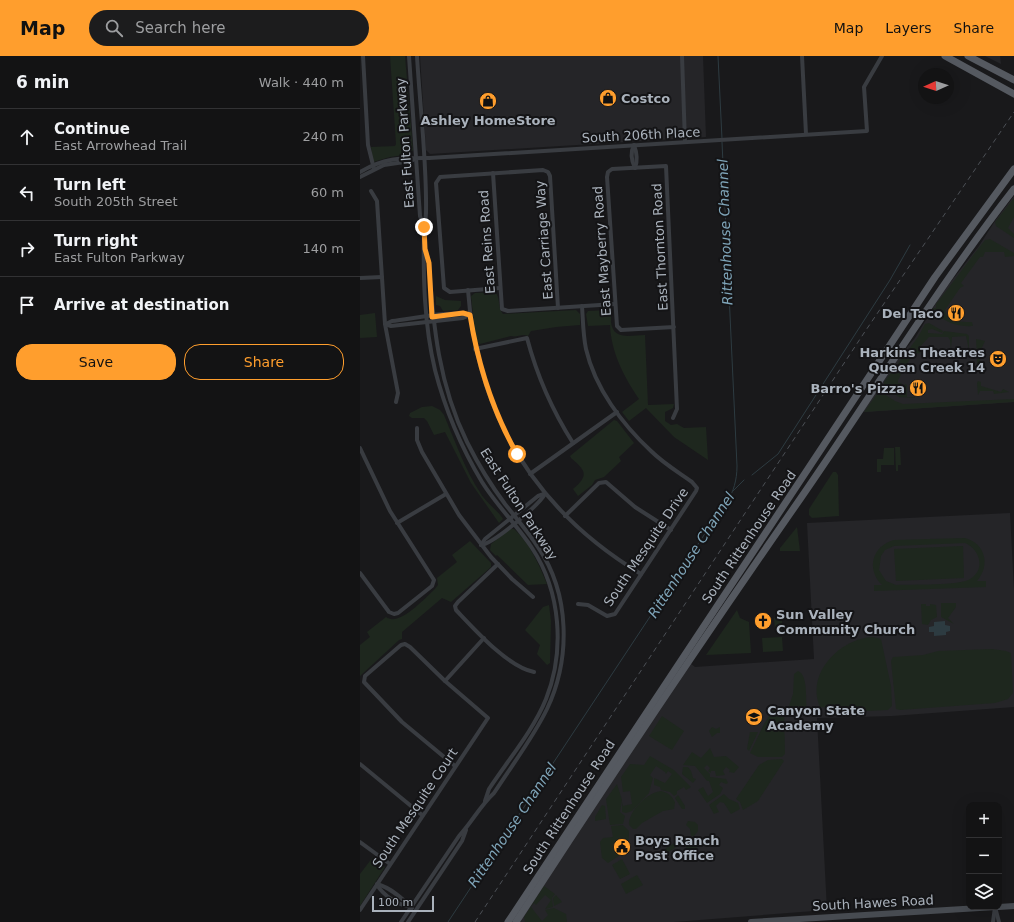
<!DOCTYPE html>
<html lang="en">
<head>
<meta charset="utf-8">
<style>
	:root { --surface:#131314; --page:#1c1c1d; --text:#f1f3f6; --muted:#9d9ea0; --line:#323234; --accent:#ff9e2d }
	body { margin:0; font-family:"DejaVu Sans",sans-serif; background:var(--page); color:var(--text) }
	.controls { position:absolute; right:12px; bottom:12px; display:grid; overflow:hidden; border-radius:8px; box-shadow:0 4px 16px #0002 }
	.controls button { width:36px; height:36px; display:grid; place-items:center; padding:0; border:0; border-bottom:1px solid var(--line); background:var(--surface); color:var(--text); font:20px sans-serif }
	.compass { position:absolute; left:558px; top:12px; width:36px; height:36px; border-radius:50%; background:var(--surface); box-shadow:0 4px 16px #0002; rotate:267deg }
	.scale { position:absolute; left:12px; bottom:10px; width:62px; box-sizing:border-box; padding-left:4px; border:2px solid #aab2bc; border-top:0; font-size:11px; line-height:14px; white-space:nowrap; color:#aab2bc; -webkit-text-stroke:3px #141416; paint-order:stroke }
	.stop { position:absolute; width:12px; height:12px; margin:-9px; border:3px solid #ff9e2d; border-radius:50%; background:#fff }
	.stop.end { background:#ff9e2d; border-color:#fff; box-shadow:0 1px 4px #0008 }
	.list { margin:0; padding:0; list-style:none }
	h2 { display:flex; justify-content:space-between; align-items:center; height:52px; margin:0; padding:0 16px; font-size:17px }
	h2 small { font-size:13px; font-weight:400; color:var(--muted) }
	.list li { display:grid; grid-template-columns:26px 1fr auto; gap:12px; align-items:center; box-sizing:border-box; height:56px; padding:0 16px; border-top:1px solid var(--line) }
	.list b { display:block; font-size:15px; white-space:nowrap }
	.list p { margin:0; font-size:13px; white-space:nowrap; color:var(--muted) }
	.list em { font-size:13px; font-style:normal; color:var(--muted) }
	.actions { display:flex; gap:8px; padding:12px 16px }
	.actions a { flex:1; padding:9px 0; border:1px solid var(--accent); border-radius:16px; text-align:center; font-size:14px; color:var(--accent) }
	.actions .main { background:var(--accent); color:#111 }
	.icon { flex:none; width:22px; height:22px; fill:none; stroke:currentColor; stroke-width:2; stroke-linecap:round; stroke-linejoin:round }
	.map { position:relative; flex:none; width:654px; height:866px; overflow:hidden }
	header { display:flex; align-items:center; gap:24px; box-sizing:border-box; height:56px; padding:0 20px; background:var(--accent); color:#111 }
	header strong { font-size:19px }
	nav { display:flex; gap:22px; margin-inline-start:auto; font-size:14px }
	.search { width:280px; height:36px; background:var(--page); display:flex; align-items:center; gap:10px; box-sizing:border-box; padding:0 14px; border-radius:22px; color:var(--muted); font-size:15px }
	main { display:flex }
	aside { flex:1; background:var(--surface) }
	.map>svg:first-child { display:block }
</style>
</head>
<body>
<header>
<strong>Map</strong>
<div class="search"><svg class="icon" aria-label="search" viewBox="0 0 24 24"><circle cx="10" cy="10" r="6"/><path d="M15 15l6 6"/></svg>Search here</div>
<nav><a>Map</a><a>Layers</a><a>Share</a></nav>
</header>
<main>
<aside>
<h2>6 min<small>Walk · 440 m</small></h2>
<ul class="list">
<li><svg class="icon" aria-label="ahead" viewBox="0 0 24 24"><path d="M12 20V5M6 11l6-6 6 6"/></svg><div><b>Continue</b><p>East Arrowhead Trail</p></div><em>240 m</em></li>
<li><svg class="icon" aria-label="left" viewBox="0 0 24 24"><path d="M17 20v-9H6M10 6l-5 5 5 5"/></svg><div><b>Turn left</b><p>South 205th Street</p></div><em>60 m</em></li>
<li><svg class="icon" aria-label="right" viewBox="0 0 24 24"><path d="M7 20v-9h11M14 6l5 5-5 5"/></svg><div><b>Turn right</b><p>East Fulton Parkway</p></div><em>140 m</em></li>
<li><svg class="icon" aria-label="arrive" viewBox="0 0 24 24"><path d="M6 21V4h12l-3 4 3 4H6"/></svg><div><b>Arrive at destination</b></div></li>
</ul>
<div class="actions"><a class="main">Save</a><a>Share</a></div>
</aside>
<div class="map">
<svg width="654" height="866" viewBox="0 0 654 866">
	<rect width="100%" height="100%" fill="#19191b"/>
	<g fill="#252528">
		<polygon points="60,0 343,0 346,81 70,98 66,94"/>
		<polygon points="625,0 640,0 641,8"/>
		<polygon points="654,140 654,346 504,356 503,355 542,297 555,282 582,237 619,190 635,165"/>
		<polygon points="650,457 654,534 654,651 532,660 457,662 467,854 314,866 161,866 162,861 330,607 335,611 454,603 447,467"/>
	</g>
	<g fill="#1e271e" fill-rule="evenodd">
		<polygon points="30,0 45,0 53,94 50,98 30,101 13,106 11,91 35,90 36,88"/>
		<polygon points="654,142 654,161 648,172 654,178 654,182 636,170 635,166"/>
		<path d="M630,183L654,197V200L645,201L644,196H625L623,201H620L601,227L604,230L600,232L585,254C587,266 602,266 612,266L613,270C597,271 586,266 574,257L573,252H576V248C593,227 608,205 625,184Z"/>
		<path d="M135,236C141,242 137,251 143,258L216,254L220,258V269L196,271L171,275L168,280C162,277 157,282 151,280L120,288L116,285L111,240L115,237Z"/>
		<polygon points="76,240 85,244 101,245 101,250 98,254 83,255 80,250 76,249"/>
		<path d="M250,254C252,257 251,261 251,266C253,285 271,279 285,279L288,349L314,348L313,352L305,356V365L311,369L317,368L324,372L346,371L348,404L314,381L286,352L269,365L262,356L279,343C264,321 251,296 250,269L228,270L226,258L228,255Z"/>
		<polygon points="15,257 17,281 0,282 0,259"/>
		<polygon points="569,267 583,275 582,277 572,273 568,274 568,277 582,278 584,275 607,278 609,280 609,294 606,280 592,281 591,294 590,284 588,281 569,281 558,293 561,297 553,298 538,324 538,327 542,327 540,329 542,331 545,328 547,329 547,341 555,341 555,342 539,341 524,331 524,326 558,281 565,268"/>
		<polygon points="616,283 625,285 619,298 617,298"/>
		<polygon points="617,298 621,299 619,309 626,311 624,317 617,315"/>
		<polygon points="618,325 621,326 621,330 641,336 643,333 649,336 634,338 633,335 620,335 618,339 617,327"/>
		<polygon points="521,336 535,345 543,348 654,343 654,346 504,356 517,338"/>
		<path d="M72,350L80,354L84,359C95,385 105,414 121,438C125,445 141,458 143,463L139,467L111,427L85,376L74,379L67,365L64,362H52L49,360L50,357L62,351Z"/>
		<path d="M254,364L257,365L274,387L259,401L261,405L244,421L235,424L232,429L218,440L213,433C230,419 225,414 211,402L210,400Z"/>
		<polygon points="535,391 540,391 541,409 538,409 538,415 536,415"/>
		<polygon points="524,392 534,392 534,409 521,409 521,416 517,416 517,403 523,403"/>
		<polygon points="473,416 476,416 478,419 479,460 452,462 449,459 449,453"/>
		<polygon points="437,471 440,495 420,495 420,492"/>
		<path d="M150,473H154C170,487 179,509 187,528L168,529L137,499L136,500L130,494L131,488Z"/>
		<path d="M605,482C625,487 631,509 617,525H626V531L514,535V529H522C506,513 512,490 534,484ZM605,487C620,493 626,514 610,523C600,530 551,528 536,529L526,525L519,514L521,500L525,494L534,490Z"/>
		<path d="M110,485L131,507V511L91,546L82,542L42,576V583L39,584L0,620V589L10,581L7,576L26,561C39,571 64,543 74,534L78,529L77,522L97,506L92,499Z"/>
		<polygon points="603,490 604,522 536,525 534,493"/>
		<polygon points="581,547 596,547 596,551 588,562 594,568 581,561"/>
		<polygon points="561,548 566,548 566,550 570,550 570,548 576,549 577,561 571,564 568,569 562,568"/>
		<polygon points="189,549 191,565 190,607 187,609 177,598 180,589 165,574 183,551"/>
		<polygon points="377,554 380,562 389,566 391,597 346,599"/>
		<polygon points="422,559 422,575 415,575 414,562"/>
		<polygon points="422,581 423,595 403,596 402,582"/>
		<path d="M513,581L521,583L531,630L532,650L528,654L507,655L460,651C445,617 481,582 513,581Z"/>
		<polygon points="632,593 646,595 651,597 653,637 648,643 635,647 540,654 536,653 531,605 533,601 563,599 578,595"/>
		<path d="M438,615C449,619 445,647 447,658H432L428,653L433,638L434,618Z"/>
		<polygon points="415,651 424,656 425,698 422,701 398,701 390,697 404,668"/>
		<polygon points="302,660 324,675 312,694 289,680"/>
		<polygon points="352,671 356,673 360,671 360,677 357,677 352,681 349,675"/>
		<polygon points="390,676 398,676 389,695 387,693"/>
		<polygon points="350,692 354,701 366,700 379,711 374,717 369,716 370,714 366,711 363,715 365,719 356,720 355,715 351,715 351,717 348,715 350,712 347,709 344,712 350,718 350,721 366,723 368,727 366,728 361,726 359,729 363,732 360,738 347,747 338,734 343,731 348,740 353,736 349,725 347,725 335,710 323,709 332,696 341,702"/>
		<polygon points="290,700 314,714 331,731 326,734 324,731 317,735 317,738 314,740 310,736 301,734 300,731 294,729 294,722 305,727 312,718 308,715 306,718 305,716 296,710 290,719 293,722 289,737 272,755 266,757 262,756 262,746 263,750 272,748 270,735 263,736 261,721 270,708 284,709"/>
		<polygon points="422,703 424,705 398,745 383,754 380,746 376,743 399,709 408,704"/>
		<polygon points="323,711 328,711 331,715 333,722 336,723 333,727 322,718"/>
		<polygon points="257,728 262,744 260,756 265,760 263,768 250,769 246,743"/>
		<path d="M301,735C309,737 312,740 315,746L314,753L303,755L282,767L276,773H273L269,769C268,755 288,736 301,735Z"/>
		<polygon points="364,738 369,743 378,747 380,753 371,758 364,747 360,746 356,750 359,756 354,758 349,749"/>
		<polygon points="318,739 325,750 325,753 322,753 315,742"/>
		<polygon points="242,749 245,750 246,763 235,765 235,761"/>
		<polygon points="328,765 335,766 338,769 338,775 334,780 331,780 330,773 326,769"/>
		<polygon points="263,769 269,775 268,794 248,807 242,802 240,786 243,782 253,781 251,770"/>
		<path d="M338,783L335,802L330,805C323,794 324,787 338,783Z"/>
		<polygon points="316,786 318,790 302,800 300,796"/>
		<polygon points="13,801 25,811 0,850 0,818"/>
		<polygon points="262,803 270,818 260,823 252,809"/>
		<polygon points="277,819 283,829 266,838 261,828"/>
		<polygon points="184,830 195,838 192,842 193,851 185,853 191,844 185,839 176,849 174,847 171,851 182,865 188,859 185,854 194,852 206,858 207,866 165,866 164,861"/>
		<polygon points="196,839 202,846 194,850 193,842"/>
	</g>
	<polygon fill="#2d3b41" points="585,565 585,569 590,570 590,575 586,576 586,579 574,580 574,576 569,576 569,571 574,570 574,566"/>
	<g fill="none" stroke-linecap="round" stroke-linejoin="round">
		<g stroke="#2d3b41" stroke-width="1">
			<polyline points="358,0 362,83"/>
			<polyline points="392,419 418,398 530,224 550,189"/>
			<polyline points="373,435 384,424"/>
			<path d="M88,866L346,476C362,454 377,439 377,410L362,86"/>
		</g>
		<g stroke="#393c41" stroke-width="4">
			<polyline points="3,0 8,89 14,113"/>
			<polyline points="49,0 60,160 64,171"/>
			<path d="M57,0C60,52 67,106 66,157C66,163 64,168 64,173C63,220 64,268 75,314C85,353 101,391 122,426C137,450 157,469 172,492C201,536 205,595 186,643C173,675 148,704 129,733L125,745"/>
			<polyline points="322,0 325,86"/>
			<polyline points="442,0 446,78"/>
			<path d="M274,89C270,97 271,104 275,112"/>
			<path d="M274,89C277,97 278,104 275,112"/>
			<path d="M0,116C25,101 42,102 69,102L507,75L504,31L522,0"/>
			<polyline points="133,117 142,253 148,255 255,248"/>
			<polyline points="0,121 24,109 51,105 56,102"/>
			<polyline points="11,135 17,145 25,268 38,337 36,346"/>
			<polyline points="0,222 22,221"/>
			<polyline points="140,232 90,236 84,232 76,127 80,121 183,114 188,116 190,120 198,252"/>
			<path d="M108,234C117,359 175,454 281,518"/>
			<polyline points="25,268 31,270 103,262 110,259"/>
			<path d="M26,268L32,265C52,263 91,254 109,259"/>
			<path d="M115,293L167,282C177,320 192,354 213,387"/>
			<polyline points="313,362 317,353 306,110 252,113 248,116 247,121 257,270 261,274 314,271"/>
			<polyline points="57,372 57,384 62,396 99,459 131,501 152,523 173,541"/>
			<polyline points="0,392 30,455 74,524 72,530 38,557 34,558 29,556 0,517"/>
			<polyline points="170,418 257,356"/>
			<polyline points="205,460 239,427 246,426 275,451 311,474"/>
			<polyline points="37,467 86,438"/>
			<path d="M121,489C134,487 178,450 185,438"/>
			<polyline points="121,489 125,483 178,440 184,438"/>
			<path d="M138,508L98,546L95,550L96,554C115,574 148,611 174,616"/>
			<path d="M218,548L228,549L247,560L255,558L336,435L337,432L332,426C318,416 303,407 291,395C262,368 235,332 226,293C223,279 223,264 222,250"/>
			<polyline points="85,625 124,582"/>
			<polyline points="0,708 62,759"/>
			<polyline points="0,786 30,808"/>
			<path d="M17,828C31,832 42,842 52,852"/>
			<path d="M17,829C24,840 38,849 51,851"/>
			<polyline points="635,851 639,866"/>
			<polyline points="0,854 128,662 85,625 50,591 45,588 41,589 5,620 4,626 42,666 95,710"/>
			<path d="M41,866L99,780C112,766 120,750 134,737C152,709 173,682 187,653C211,602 210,538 178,491C168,476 156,462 145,448C130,428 118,408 107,386C79,329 73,270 69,207L66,195"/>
			<polyline points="48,866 102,785 106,774"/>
			<polyline points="633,866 635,851"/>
		</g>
		<g stroke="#474b51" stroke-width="6">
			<polyline points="639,851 654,850"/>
			<polyline points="391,866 636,851"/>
		</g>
		<g stroke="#555960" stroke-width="7">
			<polyline points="585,0 654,38"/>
			<polyline points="608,0 654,24"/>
			<polyline points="148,866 575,221 654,113"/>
			<path d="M156,866C245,729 336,593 429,459C505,351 573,237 654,133"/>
		</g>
		<polyline stroke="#4c5056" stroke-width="1" stroke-dasharray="5 4" stroke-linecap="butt" points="115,866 504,277 654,56"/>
	</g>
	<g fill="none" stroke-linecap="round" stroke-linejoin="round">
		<path stroke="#ff9e2d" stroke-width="5" d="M64,171L65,193L69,207L72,261L103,257L110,259C118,309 132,354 157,398"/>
	</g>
	<defs>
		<symbol id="shop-disc" viewBox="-11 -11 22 22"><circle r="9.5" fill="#ff9e2d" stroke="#141416"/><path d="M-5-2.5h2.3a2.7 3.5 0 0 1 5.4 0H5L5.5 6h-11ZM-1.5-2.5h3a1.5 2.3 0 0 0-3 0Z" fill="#111"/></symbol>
		<symbol id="restaurant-disc" viewBox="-11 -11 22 22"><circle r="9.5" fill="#ff9e2d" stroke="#141416"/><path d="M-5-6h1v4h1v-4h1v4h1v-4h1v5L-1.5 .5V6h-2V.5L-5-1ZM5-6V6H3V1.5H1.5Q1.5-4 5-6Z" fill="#111"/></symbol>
		<symbol id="theatre-disc" viewBox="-11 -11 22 22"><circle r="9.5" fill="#ff9e2d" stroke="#141416"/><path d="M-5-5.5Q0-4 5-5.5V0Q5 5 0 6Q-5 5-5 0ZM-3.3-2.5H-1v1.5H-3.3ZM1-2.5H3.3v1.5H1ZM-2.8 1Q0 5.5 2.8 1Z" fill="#111"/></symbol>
		<symbol id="church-disc" viewBox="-11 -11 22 22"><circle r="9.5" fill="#ff9e2d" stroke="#141416"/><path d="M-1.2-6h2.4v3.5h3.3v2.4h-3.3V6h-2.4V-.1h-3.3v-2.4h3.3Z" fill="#111"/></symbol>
		<symbol id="school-disc" viewBox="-11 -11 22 22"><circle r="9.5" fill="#ff9e2d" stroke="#141416"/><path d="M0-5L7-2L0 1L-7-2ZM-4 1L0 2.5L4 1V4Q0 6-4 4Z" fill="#111"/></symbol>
		<symbol id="civic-disc" viewBox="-11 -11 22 22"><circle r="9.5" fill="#ff9e2d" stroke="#141416"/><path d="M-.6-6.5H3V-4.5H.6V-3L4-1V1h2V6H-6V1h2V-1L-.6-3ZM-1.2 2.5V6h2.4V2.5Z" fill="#111"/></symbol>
	</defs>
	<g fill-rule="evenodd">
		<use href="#shop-disc" x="238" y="32" width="20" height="20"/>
		<use href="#shop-disc" x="118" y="35" width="20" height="20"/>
		<use href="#restaurant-disc" x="586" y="247" width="20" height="20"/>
		<use href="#theatre-disc" x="628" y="293" width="20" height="20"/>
		<use href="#restaurant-disc" x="548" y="322" width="20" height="20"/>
		<use href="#church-disc" x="393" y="555" width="20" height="20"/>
		<use href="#school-disc" x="384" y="651" width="20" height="20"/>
		<use href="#civic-disc" x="252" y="781" width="20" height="20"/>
	</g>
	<g text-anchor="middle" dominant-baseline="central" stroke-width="4" stroke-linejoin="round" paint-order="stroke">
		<g font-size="13" font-weight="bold" fill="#aab2bc" stroke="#141416" text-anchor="start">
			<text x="261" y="42">Costco</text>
			<text x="128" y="64" text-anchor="middle">Ashley HomeStore</text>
			<text x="583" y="257" text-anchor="end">Del Taco</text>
			<text x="625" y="296" text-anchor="end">Harkins Theatres<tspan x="625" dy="15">Queen Creek 14</tspan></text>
			<text x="545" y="332" text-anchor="end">Barro's Pizza</text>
			<text x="416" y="558">Sun Valley<tspan x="416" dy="15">Community Church</tspan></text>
			<text x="407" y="654">Canyon State<tspan x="407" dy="15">Academy</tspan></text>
			<text x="275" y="784">Boys Ranch<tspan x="275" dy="15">Post Office</tspan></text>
		</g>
		<g font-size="13" fill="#aab2bc" stroke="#141416">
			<text transform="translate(281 79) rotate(-3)">South 206th Place</text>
			<text transform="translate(45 87) rotate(-94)">East Fulton Parkway</text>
			<text transform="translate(184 184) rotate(-94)">East Carriage Way</text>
			<text transform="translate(127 186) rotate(-94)">East Reins Road</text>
			<text transform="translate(300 191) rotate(-93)">East Thornton Road</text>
			<text transform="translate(242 195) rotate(-94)">East Mayberry Road</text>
			<text transform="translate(159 448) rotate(57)">East Fulton Parkway</text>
			<text transform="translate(389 481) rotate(-56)">South Rittenhouse Road</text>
			<text transform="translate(286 491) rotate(-56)">South Mesquite Drive</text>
			<text transform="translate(209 751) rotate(-57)">South Rittenhouse Road</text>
			<text transform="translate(55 752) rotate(-56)">South Mesquite Court</text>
			<text transform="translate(513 847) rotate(-3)">South Hawes Road</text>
		</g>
		<g font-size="14" font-style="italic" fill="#7fa5b9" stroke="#141416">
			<text transform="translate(365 176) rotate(-92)">Rittenhouse Channel</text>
			<text transform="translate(331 499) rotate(-57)">Rittenhouse Channel</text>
			<text transform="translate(152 769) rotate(-56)">Rittenhouse Channel</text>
		</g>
	</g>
</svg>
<div class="controls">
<button>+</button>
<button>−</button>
<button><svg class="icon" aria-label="layers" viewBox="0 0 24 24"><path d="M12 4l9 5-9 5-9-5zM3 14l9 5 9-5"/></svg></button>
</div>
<svg class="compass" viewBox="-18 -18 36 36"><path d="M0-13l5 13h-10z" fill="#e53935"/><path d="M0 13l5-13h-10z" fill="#9d9ea0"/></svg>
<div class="scale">100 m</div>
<div class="stop" style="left:157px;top:398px"></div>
<div class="stop end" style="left:64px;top:171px"></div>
</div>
</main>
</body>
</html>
